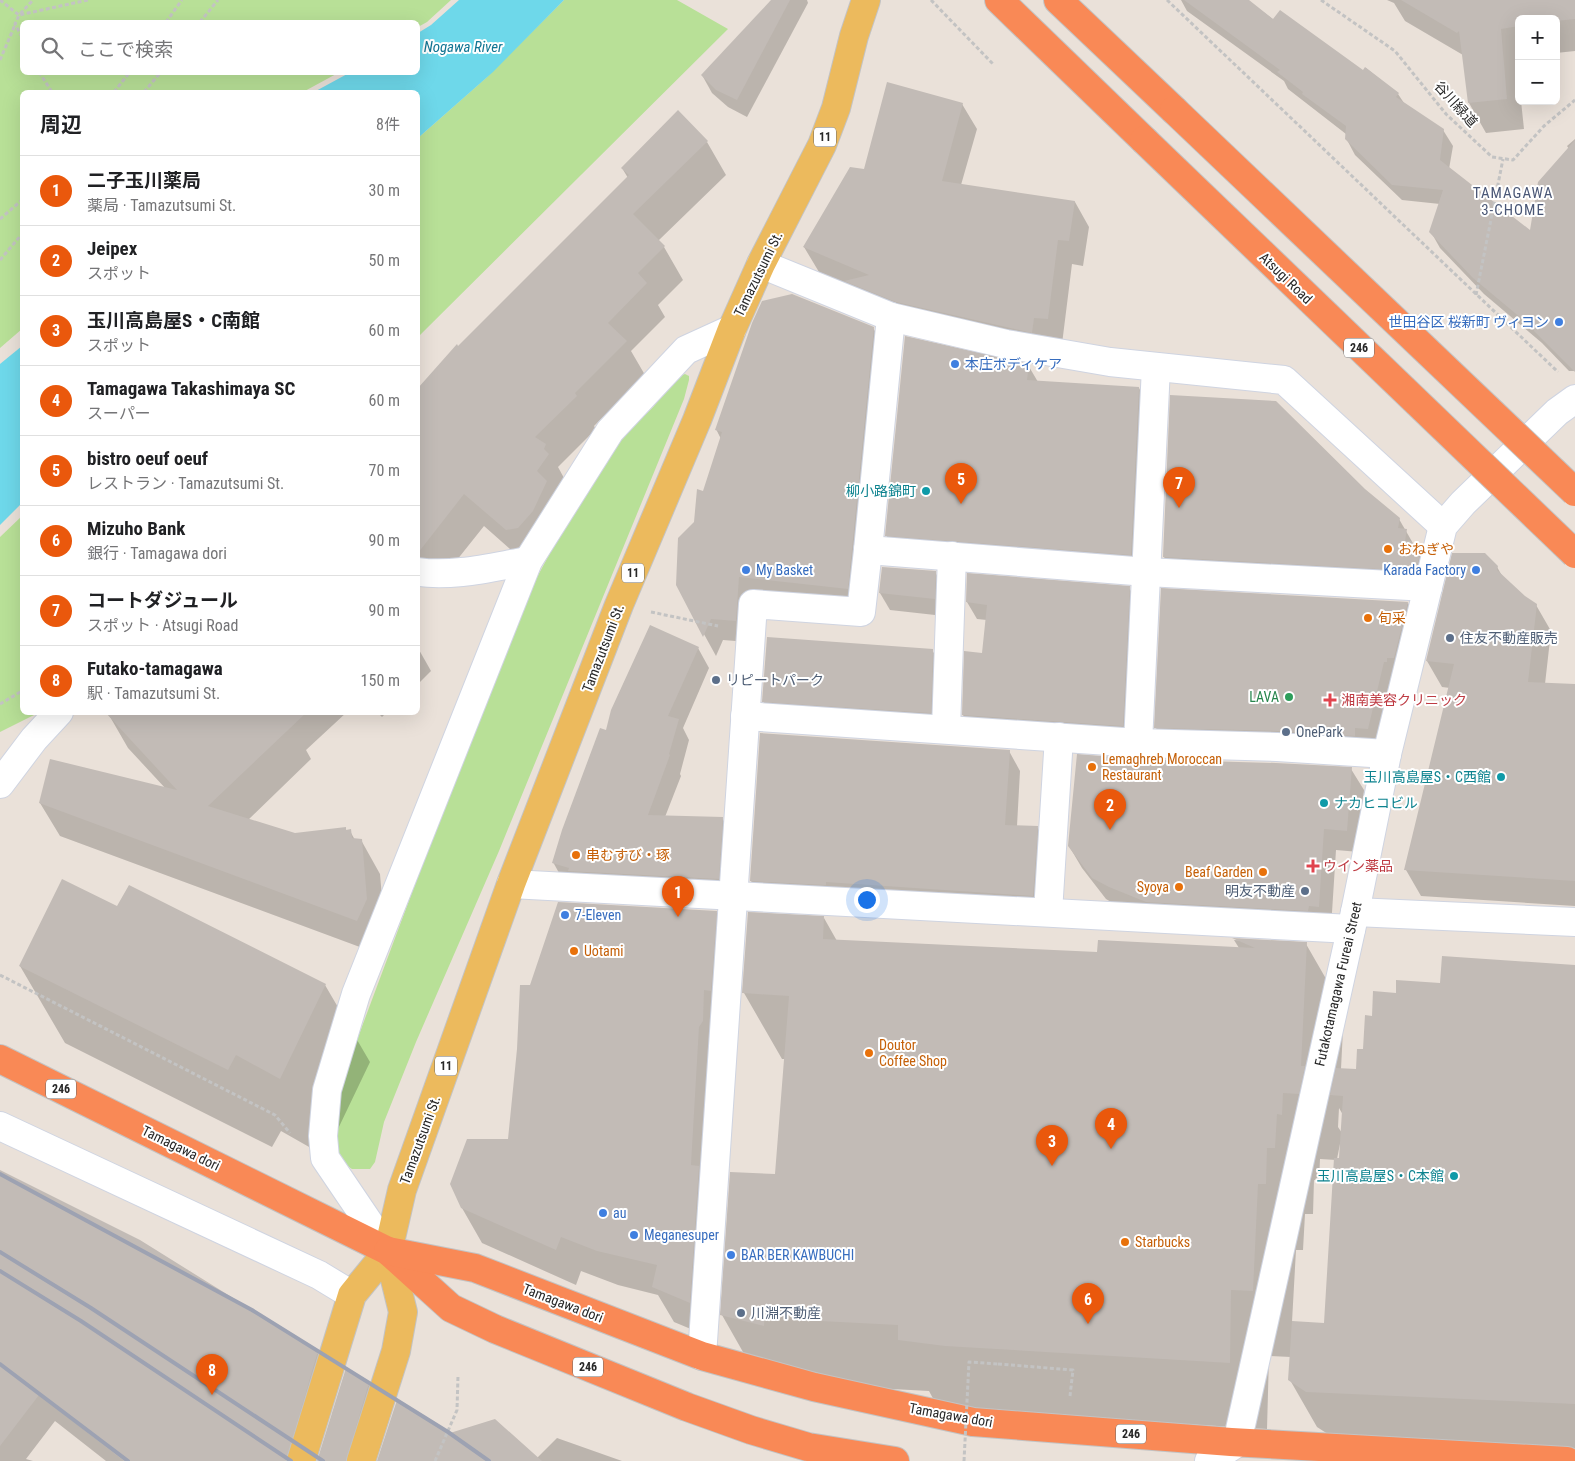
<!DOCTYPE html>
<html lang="ja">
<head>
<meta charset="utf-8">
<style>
	:root { --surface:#fff; --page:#f2f2f2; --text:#202124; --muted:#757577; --line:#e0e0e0; --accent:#ea580c }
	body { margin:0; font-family:"Roboto Condensed","Noto Sans JP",sans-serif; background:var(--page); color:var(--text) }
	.controls { position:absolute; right:15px; top:15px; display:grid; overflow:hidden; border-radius:8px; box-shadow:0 5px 20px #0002 }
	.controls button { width:45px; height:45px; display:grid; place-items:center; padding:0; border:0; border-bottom:1px solid var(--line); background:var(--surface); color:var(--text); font:25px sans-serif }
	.you { position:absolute; left:866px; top:899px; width:18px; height:18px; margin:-12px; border:4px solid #fff; border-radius:50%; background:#1a73e8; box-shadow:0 0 0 8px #1a73e833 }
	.badge { display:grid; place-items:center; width:32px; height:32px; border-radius:50%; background:var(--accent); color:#fff; font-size:16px; font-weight:700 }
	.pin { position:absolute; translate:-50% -41px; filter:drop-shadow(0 1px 2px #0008) }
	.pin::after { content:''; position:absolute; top:26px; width:18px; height:15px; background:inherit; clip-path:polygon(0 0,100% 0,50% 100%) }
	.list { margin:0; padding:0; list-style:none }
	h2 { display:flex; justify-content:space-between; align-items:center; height:65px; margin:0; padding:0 20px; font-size:21px }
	h2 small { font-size:16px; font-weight:400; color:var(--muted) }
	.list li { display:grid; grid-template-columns:32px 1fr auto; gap:15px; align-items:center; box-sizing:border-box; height:70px; padding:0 20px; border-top:1px solid var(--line) }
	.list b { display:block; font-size:19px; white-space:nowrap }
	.list p { margin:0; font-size:16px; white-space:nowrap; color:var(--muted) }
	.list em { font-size:16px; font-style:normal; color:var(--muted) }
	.icon { flex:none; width:28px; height:28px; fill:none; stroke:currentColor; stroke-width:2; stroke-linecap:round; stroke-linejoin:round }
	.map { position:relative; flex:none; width:1575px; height:1461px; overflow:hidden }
	.search { position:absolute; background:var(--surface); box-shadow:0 5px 20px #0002; left:20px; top:20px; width:400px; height:55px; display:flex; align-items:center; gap:12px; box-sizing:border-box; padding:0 18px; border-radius:8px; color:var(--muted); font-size:19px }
	.panel { position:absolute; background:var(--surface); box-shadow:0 5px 20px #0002; left:20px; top:90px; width:400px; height:625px; border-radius:8px }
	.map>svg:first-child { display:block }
</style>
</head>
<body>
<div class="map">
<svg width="1575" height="1461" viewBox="0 0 1575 1461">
	<rect width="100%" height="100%" fill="#eae1d9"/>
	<g fill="#b8e097">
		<polygon points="0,0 451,0 427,22 418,27 418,22 22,22 22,72 338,73 303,92 22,92 22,329 0,348"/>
		<polygon points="564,0 677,0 728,29 418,337 418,138 486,78"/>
		<path d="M685,374L689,376V380L684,399L499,851L416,1042L384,1122L375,1162L370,1169H352C346,1165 340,1160 337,1152C329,1131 342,1086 348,1064L435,831L529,592L596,468L621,439L653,407L680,376Z"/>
		<polygon points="22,516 22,712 38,713 0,732 0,537"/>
	</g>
	<g fill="#6ed8ea">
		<polygon points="459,0 564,0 493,72 418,138 418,92 314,92 349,73 418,72 418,33 431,25"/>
		<polygon points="22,346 22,503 0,525 0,364"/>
	</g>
	<g fill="#0003" fill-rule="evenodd">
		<polygon points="773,0 807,0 808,3 747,117 728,107 712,93 702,75"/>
		<polygon points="1181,0 1247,0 1274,20 1363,72 1366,68 1398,94 1404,103 1443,130 1453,146 1449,169 1531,232 1569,149 1567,146 1575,139 1575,371 1569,371 1542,343 1484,294 1440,248 1431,232 1440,204 1402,200 1355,155 1346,138 1346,134 1288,89 1284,81 1187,11"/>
		<polygon points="1387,0 1575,0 1575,51 1556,53 1556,19 1519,19 1519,101 1521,101 1524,129 1486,133 1469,103 1463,55 1405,21 1394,3"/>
		<polygon points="962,104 977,129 961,185 1075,202 1089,227 1083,266 1072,264 1062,344 860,306 847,284 819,272 804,247 865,170"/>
		<polygon points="707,142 726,175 658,241 664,247 683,280 658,305 665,317 631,351 645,375 594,426 596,429 558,467 564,478 526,563 484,526 437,585 418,583 418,389 457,346 459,348 628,178 622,168"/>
		<polygon points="873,328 886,349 859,610 750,598 748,642 723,640 716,656 677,585 704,492 721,439 716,429"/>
		<polygon points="1028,365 1038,382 1139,388 1152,412 1144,578 900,559 886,535"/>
		<polygon points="1364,490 1399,519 1433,578 1178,581 1164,557"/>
		<polygon points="1497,567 1504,579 1524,597 1536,605 1551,631 1545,684 1575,686 1575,906 1421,896 1406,870 1450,688 1442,687 1427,661"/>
		<polygon points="935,572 945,590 944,616 890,610 880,593"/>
		<polygon points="1129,588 1139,604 1132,743 973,732 963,715 983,654 987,620 977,619 967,602"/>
		<polygon points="1408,603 1421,626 1381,751 1169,751 1156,728"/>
		<polygon points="418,648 431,671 418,684"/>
		<polygon points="698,648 709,668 683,728 689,740 680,774 681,776 665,817 722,818 733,838 729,899 564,882 553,862 606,732"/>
		<polygon points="932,650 942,666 940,729 773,718 763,701"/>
		<polygon points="112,712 347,712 306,750 311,759 248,820 295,834 345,828 347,831 350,831 355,840 361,840 380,874 385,933 376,953 60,836 40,803 166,789 128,748 109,715"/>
		<polygon points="377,712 387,712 382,717"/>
		<polygon points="1009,751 1020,771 1017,826 1037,827 1048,846 1044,915 762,900 751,881"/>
		<polygon points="1137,760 1351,769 1364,790 1359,852 1336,850 1331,928 1123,909 1106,899 1082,868 1069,846"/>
		<polygon points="118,908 325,985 370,1062 325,1156 281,1131 272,1147 65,1043 20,966"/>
		<polygon points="716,912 736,947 710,1337 674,1322 658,1295 618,1285 581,1271 576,1285 482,1243 462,1208 509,1141 531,986"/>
		<path d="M824,918L837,941L1098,953L1239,948L1234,940L1306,944L1344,1010L1341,1069L1357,1070L1364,1051L1373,1017L1397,994L1441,984L1575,966V1449L1334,1438L1317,1427L1290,1380L1291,1357L1269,1356L1267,1429L984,1412L937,1406L929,1391L760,1382L722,1315L776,1175L785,1059H782L744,993ZM1339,1108L1343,1115L1342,1133L1338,1127ZM1340,1144L1341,1160L1337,1159ZM1320,1159L1336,1160L1325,1324L1292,1322L1296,1250H1303L1305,1214H1313L1314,1180L1319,1181Z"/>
		<polygon points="0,1171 317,1352 333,1380 308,1461 106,1461 55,1421 26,1459 33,1461 0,1461"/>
		<polygon points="369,1384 384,1411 368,1461 319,1461"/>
		<polygon points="450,1434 537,1458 557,1438 622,1461 379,1461"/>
	</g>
	<g fill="#c2bbb6">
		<polygon points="771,0 790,0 737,100 716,90 701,75"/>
		<polygon points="1184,0 1249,0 1273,19 1280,10 1363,70 1365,67 1399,93 1396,97 1444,129 1440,160 1530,230 1538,182 1575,140 1575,372 1534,331 1534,329 1473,278 1429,232 1443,190 1392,185 1345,139 1346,126 1302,94 1303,92 1277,72 1280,70"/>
		<polygon points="1401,0 1575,0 1575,19 1556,21 1556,19 1519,19 1519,26 1501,29 1507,99 1468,103 1459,31 1457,33"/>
		<polygon points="887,82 963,103 942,181 1075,201 1069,241 1058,240 1048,319 1034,318 1032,333 896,302 844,281 869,275 803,247 850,167 864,169"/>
		<polygon points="678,110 708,141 633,214 665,246 638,273 647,283 608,323 627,341 575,393 577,396 535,437 546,444 544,449 549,454 537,471 547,481 533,511 518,528 506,530 464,494 418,553 418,388 457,344 458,346 629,175 621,168"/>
		<polygon points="792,294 874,327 848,589 739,577 736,621 711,619 703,637 676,585 678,538 694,522 697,489 703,491 722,432 715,430 752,323 762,301"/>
		<polygon points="905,336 1029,364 1027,380 1139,387 1131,555 885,536"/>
		<polygon points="1170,395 1276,401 1365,489 1400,518 1398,528 1407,529 1405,541 1412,541 1412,553 1420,553 1416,571 1163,557"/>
		<polygon points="1452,553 1485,553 1498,566 1497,570 1525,596 1537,604 1528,682 1575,684 1575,881 1404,870 1454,664 1426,661"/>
		<polygon points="882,567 936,571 935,599 879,593"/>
		<polygon points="967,573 1130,586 1123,726 962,715 964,651 982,653 987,605 966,602"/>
		<polygon points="1161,588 1408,602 1394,658 1387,658 1387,662 1384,662 1368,729 1355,728 1355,736 1278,731 1154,728"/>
		<polygon points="650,625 699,647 668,716 679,719 669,754 670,755 648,815 723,817 719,879 568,871 569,868 552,863 562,830 600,728 606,730 611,710"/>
		<polygon points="767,637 933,649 931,713 762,702"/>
		<polygon points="105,712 307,712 208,806 295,833 346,827 346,830 351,829 352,838 362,839 367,899 357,921 39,803 50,759 177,790"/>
		<polygon points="760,733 1010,750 1005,825 1038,826 1033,896 826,882 826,885 750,881"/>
		<polygon points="1077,754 1137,759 1276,763 1352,767 1347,831 1324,829 1319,907 1309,906 1308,911 1146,902 1109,887 1092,878 1068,846"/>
		<polygon points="62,879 117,906 129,885 326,984 280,1079 236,1055 228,1070 19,966"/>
		<polygon points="558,902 717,911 711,991 704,990 703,1021 699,1027 691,1165 699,1166 690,1303 652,1287 657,1265 597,1251 561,1237 556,1250 461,1208 450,1184 467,1139 508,1139 517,1049 520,985 530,985"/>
		<polygon points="748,912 824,916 823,939 1097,952 1098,940 1255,948 1232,938 1307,942 1301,1066 1305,1066 1299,1094 1283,1093 1282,1115 1277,1114 1275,1148 1267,1148 1266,1184 1258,1184 1253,1291 1231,1290 1230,1363 945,1346 898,1340 898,1325 801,1320 765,1312 764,1326 720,1315 730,1172 775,1174 789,996 742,993"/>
		<polygon points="1442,956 1575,965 1575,1404 1306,1392 1288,1380 1292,1321 1324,1323 1334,1158 1339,1158 1343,1096 1330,1095 1336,1068 1356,1069 1357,1049 1363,1049 1365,1015 1372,1016 1373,991 1396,993 1396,980 1440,983"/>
		<polygon points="0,1170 140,1240 318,1351 286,1461 124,1461 39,1395 0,1446"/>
		<polygon points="346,1368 369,1383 346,1461 317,1461"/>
		<polygon points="397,1400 450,1433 495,1419 542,1461 377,1461"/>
	</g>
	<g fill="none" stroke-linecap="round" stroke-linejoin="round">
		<defs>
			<g id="minor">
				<polyline points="761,264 891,317 1006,344 1110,362 1284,380 1443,526"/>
				<polyline points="868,550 1147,572 1428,587"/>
				<path d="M418,572C454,577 492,567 528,561"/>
				<polyline points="745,716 1138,743 1277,747 1387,754"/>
				<polyline points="946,729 952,556"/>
				<polyline points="1138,743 1156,367"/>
				<polyline points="0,784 34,739 59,712"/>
				<polyline points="511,884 1351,929"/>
				<polyline points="1048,912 1059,737"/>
				<polyline points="1355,912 1575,922"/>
				<polyline points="0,1126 319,1275 352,1295"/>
				<polyline points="388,1251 325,1158 323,1136 327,1090 356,994 528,561 610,431 686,350 732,329"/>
				<polyline points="702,1356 753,604 861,612 868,550 891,317"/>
				<polyline points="1209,1461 1237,1443 1355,912 1387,754 1443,526 1463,503 1557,412 1575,399"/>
			</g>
			<g id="major">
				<polyline points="301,1461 352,1295 388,1251 402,1190 511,884 619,605 697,420 732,329 761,264 822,145 836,108 854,36 866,0"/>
				<polyline points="361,1461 396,1351 403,1312 388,1251"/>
			</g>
			<g id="highway">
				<polyline points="999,0 1144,140"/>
				<polyline points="1058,0 1174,110"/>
				<polyline points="0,1059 388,1251 451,1308 495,1329 687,1407 751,1430 808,1447 895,1461"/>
				<polyline points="388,1251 475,1268 702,1356 814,1387 973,1422 1231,1442 1567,1461"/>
			</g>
		</defs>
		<use href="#minor" stroke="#cfd4e1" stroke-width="30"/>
		<use href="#major" stroke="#c3c3c3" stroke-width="30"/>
		<use href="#highway" stroke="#c3c3c3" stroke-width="30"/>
		<g stroke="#c3c3c3" stroke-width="3" stroke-dasharray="4 2.5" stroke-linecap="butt">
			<polyline points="0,0 19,15 33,0"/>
			<polyline points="931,0 993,64"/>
			<polyline points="1167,0 1558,372"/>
			<polyline points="1321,0 1395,51 1446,114 1492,157 1513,160 1544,126 1575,100"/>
			<polyline points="166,22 182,0"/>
			<polyline points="200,22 218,0"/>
			<polyline points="22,37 15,24 19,15 88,0"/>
			<polyline points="0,60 15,25"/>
			<polyline points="39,72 52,92"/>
			<polyline points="114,92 130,72"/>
			<polyline points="144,92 161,72"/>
			<polyline points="0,219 22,200"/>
			<polyline points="0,260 22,234"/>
			<polyline points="1476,295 1503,159"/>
			<polyline points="651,612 718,626"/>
			<polyline points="0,704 22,691"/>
			<polyline points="0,975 275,1115 290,1133"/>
			<polyline points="998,1364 1073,1370 1070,1396"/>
			<polyline points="435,1461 457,1410 458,1376"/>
		</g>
		<use href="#minor" stroke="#fff" stroke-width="28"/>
		<use href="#major" stroke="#ecba5d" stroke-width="28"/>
		<use href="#highway" stroke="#f98956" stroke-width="28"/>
		<g stroke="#9da2b2" stroke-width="4">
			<polyline points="0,1174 252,1310 448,1432 489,1461"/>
			<polyline points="0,1252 91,1308 323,1461"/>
			<polyline points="0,1271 81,1321 291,1461"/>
			<polyline points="0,1364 128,1461"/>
		</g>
		<defs>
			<g id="highway-bridge">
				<polyline points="1174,110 1575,492"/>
				<polyline points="1144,140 1575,554"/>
			</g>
		</defs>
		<use href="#highway-bridge" stroke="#c3c3c3" stroke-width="30" stroke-linecap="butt"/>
		<polyline stroke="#c3c3c3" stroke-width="3" stroke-dasharray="4 2.5" stroke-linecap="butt" points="964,1461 969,1362 998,1364"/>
		<use href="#highway-bridge" stroke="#f98956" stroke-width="28"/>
	</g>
	<g fill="#3f7fe0" stroke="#fff" stroke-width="2">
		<circle cx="1559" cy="322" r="5"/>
		<circle cx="955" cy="364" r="5"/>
		<circle cx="746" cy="570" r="5"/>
		<circle cx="1476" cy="570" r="5"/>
		<circle cx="565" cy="915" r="5"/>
		<circle cx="603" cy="1213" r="5"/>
		<circle cx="634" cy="1235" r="5"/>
		<circle cx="731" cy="1255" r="5"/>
	</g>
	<g fill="#0f9aa8" stroke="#fff" stroke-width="2">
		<circle cx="926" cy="491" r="5"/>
		<circle cx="1501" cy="777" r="5"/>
		<circle cx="1324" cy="803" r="5"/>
		<circle cx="1454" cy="1176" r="5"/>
	</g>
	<g fill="#e8710a" stroke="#fff" stroke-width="2">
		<circle cx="1388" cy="549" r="5"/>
		<circle cx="1368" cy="618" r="5"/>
		<circle cx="1092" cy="767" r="5"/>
		<circle cx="576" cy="855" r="5"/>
		<circle cx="1263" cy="872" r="5"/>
		<circle cx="1179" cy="887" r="5"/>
		<circle cx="574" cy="951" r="5"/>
		<circle cx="869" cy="1053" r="5"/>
		<circle cx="1125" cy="1242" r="5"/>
	</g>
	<g fill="#5c6f8a" stroke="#fff" stroke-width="2">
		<circle cx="1450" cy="638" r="5"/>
		<circle cx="716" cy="680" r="5"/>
		<circle cx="1286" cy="732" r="5"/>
		<circle cx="1305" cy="891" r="5"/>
		<circle cx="741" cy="1313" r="5"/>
	</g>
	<circle fill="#2e9e5b" stroke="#fff" stroke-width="2" cx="1289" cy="697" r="5"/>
	<g fill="#e0444e" stroke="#fff" stroke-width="2">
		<path d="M1327.5 692.5h5v5h5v5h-5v5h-5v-5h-5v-5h5z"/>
		<path d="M1310.5 858.5h5v5h5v5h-5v5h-5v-5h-5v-5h5z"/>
	</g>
	<g text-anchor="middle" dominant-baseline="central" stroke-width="4" stroke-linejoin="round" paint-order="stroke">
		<g fill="#fff" stroke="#686868" stroke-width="1">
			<rect x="814" y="127.5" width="22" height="19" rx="4"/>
			<rect x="1344" y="338.5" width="30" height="19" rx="4"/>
			<rect x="622" y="563.5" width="22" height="19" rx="4"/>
			<rect x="435" y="1056.5" width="22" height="19" rx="4"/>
			<rect x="46" y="1079.5" width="30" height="19" rx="4"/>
			<rect x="573" y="1357.5" width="30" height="19" rx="4"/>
			<rect x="1116" y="1424.5" width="30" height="19" rx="4"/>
		</g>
		<g font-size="12" font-weight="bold" fill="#282828">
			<text x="825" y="137">11</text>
			<text x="1359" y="348">246</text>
			<text x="633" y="573">11</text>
			<text x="446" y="1066">11</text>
			<text x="61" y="1089">246</text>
			<text x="588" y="1367">246</text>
			<text x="1131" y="1434">246</text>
		</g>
		<g font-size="14" fill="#282828" stroke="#fff">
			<text transform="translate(1456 104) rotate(48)">谷川緑道</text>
			<text transform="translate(758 274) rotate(-64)">Tamazutsumi St.</text>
			<text transform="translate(1286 278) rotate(44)">Atsugi Road</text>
			<text transform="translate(603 648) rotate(-69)">Tamazutsumi St.</text>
			<text transform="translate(1338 984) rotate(-77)">Futakotamagawa Fureai Street</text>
			<text transform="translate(420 1140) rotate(-70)">Tamazutsumi St.</text>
			<text transform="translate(181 1148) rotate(26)">Tamagawa dori</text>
			<text transform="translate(563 1303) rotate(21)">Tamagawa dori</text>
			<text transform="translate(951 1415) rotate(10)">Tamagawa dori</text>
		</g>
		<g font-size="14" fill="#366cbe" stroke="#fff" text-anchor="start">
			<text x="1549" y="322" text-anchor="end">世田谷区 桜新町 ヴィヨン</text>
			<text x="965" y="364">本庄ボディケア</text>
			<text x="756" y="570">My Basket</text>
			<text x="1466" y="570" text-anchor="end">Karada Factory</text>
			<text x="575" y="915">7-Eleven</text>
			<text x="613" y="1213">au</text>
			<text x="644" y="1235">Meganesuper</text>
			<text x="741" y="1255">BAR BER KAWBUCHI</text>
		</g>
		<g font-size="14" fill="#0d838f" stroke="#fff" text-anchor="end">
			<text x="916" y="491">柳小路錦町</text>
			<text x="1491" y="777">玉川高島屋S・C西館</text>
			<text x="1334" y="803" text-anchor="start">ナカヒコビル</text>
			<text x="1444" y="1176">玉川高島屋S・C本館</text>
		</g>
		<g font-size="14" fill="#c56008" stroke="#fff" text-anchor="start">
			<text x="1398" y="549">おねぎや</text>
			<text x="1378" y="618">旬采</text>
			<text x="1102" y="759">Lemaghreb Moroccan<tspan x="1102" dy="16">Restaurant</tspan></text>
			<text x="586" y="855">串むすび・琢</text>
			<text x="1253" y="872" text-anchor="end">Beaf Garden</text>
			<text x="1169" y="887" text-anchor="end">Syoya</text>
			<text x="584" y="951">Uotami</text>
			<text x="879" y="1045">Doutor<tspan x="879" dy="16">Coffee Shop</tspan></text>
			<text x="1135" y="1242">Starbucks</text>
		</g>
		<g font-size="14" fill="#4e5e75" stroke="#fff" text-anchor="start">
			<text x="1460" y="638">住友不動産販売</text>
			<text x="726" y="680">リピートパーク</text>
			<text x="1296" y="732">OnePark</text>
			<text x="1295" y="891" text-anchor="end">明友不動産</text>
			<text x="751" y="1313">川淵不動産</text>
		</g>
		<g font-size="14" fill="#27864d" stroke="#fff" text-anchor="end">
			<text x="1279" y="697">LAVA</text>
		</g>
		<g font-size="14" fill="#be3a42" stroke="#fff" text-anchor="start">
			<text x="1341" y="700">湘南美容クリニック</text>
			<text x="1323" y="866">ウイン薬品</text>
		</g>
		<g font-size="15" font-style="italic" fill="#117593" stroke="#fff">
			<text x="463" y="47">Nogawa River</text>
		</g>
		<g font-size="15" letter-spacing="1" fill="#4a5776" stroke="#fff">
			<text x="1513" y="193">TAMAGAWA<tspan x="1513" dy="17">3-CHOME</tspan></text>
		</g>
	</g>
</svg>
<div class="controls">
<button>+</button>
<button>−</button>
</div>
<div class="you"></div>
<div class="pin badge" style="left:678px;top:917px">1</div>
<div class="pin badge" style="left:1110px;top:830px">2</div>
<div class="pin badge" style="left:1052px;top:1166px">3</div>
<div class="pin badge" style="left:1111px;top:1149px">4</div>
<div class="pin badge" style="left:961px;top:504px">5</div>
<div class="pin badge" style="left:1088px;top:1324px">6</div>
<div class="pin badge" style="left:1179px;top:508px">7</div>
<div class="pin badge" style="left:212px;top:1395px">8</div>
<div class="search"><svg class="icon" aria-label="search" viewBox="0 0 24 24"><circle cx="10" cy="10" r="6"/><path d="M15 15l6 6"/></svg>ここで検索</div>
<section class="panel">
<h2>周辺<small>8件</small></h2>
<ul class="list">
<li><span class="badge">1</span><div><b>二子玉川薬局</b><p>薬局 · Tamazutsumi St.</p></div><em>30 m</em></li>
<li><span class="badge">2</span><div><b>Jeipex</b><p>スポット</p></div><em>50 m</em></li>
<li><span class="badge">3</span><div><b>玉川高島屋S・C南館</b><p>スポット</p></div><em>60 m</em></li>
<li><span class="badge">4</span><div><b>Tamagawa Takashimaya SC</b><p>スーパー</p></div><em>60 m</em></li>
<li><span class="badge">5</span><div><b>bistro oeuf oeuf</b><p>レストラン · Tamazutsumi St.</p></div><em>70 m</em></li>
<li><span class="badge">6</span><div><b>Mizuho Bank</b><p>銀行 · Tamagawa dori</p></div><em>90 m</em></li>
<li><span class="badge">7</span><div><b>コートダジュール</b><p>スポット · Atsugi Road</p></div><em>90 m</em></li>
<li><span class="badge">8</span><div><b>Futako-tamagawa</b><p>駅 · Tamazutsumi St.</p></div><em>150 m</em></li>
</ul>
</section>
</div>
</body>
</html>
